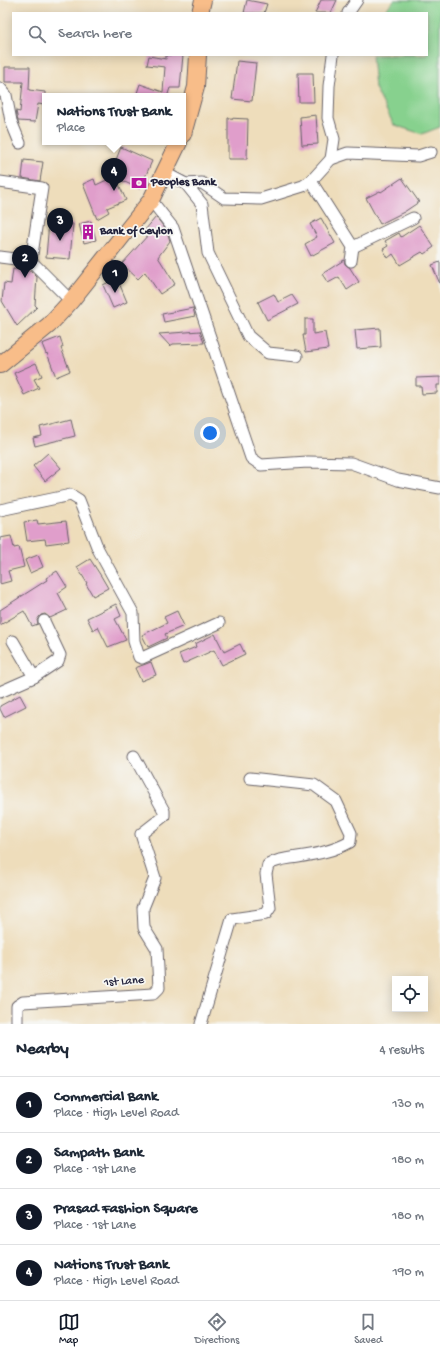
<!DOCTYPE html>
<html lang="en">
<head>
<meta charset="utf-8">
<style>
	:root { --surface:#fff; --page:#f2f2f3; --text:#1f2937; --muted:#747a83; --line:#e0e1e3; --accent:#111827 }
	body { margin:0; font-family:"Gochi Hand",sans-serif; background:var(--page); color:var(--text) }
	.controls { position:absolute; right:12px; bottom:12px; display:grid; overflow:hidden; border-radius:0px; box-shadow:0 2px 10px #0003 }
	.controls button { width:36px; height:36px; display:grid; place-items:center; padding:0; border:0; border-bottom:1px solid var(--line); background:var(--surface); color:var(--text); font:20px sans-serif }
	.you { position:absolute; left:210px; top:433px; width:14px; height:14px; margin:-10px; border:3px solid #fff; border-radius:50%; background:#1a73e8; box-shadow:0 0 0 6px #1a73e833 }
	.badge { display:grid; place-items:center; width:26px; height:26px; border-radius:50%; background:var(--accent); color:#fff; font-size:13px; font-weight:700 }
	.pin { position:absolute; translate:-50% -33px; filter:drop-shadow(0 1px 2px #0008) }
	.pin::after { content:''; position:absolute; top:21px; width:14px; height:12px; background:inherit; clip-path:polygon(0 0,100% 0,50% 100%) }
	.popup { position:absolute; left:42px; top:93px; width:144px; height:52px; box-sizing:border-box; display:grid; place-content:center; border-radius:0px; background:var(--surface); filter:drop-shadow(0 1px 3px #0005); font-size:13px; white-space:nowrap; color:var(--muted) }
	.popup b { font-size:15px; color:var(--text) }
	.popup::after { content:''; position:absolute; left:50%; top:100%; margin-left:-8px; border:8px solid transparent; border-top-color:var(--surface) }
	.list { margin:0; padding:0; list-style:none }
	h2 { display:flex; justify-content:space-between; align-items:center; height:52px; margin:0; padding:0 16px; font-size:17px }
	h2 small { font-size:13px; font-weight:400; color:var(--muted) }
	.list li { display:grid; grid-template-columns:26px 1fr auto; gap:12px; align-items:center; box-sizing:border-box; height:56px; padding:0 16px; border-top:1px solid var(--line) }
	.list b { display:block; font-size:15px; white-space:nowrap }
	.list p { margin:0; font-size:13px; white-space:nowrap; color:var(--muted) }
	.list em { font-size:13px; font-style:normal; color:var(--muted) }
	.icon { flex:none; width:22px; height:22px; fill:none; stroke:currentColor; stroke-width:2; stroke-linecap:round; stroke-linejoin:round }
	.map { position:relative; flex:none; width:440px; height:1024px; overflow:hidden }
	.search { position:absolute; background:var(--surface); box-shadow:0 2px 10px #0003; left:12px; right:12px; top:12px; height:44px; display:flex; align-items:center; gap:10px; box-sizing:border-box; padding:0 14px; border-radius:0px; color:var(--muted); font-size:15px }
	.sheet { height:276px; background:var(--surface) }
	nav { display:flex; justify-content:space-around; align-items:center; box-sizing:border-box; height:56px; border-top:1px solid var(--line); background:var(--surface); font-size:11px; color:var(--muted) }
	nav a { display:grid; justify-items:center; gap:2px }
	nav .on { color:var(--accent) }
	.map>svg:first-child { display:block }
</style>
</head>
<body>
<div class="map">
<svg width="440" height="1024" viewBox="0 0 440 1024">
	<rect width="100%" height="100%" fill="#f6f6f2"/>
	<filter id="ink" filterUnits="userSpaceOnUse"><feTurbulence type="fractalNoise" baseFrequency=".025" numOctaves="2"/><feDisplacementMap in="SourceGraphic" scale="8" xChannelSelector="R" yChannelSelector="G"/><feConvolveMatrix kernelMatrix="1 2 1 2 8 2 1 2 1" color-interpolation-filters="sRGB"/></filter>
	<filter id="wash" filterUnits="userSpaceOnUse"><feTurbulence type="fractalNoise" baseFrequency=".012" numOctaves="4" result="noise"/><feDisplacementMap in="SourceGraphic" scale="16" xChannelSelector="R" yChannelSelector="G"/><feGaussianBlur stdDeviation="0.9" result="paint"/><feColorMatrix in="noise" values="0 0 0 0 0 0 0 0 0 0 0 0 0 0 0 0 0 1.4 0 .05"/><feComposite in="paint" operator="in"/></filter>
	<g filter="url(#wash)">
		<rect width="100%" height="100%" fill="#edb"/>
		<polygon fill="#87d18e" stroke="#547a64" points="394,0 440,0 440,127 422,134 394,125 375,88 372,55 427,55 427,13 383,13"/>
		<g id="blocks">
			<g fill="#e09ecb">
				<polygon points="247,0 267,4 264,13 244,13"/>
				<polygon points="321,0 337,0 331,13 315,13"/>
				<polygon points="166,55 183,55 180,88 170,88 168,94 170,96 136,96 140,84 163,92 165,67 147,65 149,56 166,59"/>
				<polygon points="237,61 256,63 252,101 232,99"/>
				<polygon points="5,67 30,67 29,90 45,92 45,105 38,104 35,122 18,121 16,111 20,112 23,82 5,82"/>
				<polygon points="298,73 313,73 314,102 299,102"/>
				<polygon points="316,115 318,144 302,145 300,117"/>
				<polygon points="228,118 248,119 247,159 228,159"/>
				<polygon points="121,147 152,161 140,189 116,178 126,200 107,208 109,212 97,219 83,184 94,179 96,185 126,171 114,165"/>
				<polygon points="24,160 43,162 40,181 22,178"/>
				<polygon points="402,178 419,202 404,212 380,224 366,198 380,191 381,192"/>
				<polygon points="156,217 167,231 170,241 158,257 175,284 160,294 145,272 138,279 122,264 149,234 145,230"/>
				<polygon points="321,218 335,243 311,256 305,244 317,237 310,224"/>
				<polygon points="91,221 96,240 84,243 79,224"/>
				<polygon points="49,222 73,224 70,259 46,257"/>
				<polygon points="419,225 434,247 424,254 422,252 400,265 393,254 388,258 383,249 388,246 385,241 399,233 401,237"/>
				<polygon points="344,260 345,264 350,268 359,282 347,290 339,277 328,283 322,274"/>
				<polygon points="440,262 440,284 432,265"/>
				<polygon points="13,269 31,271 37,277 35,305 37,307 17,326 2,301 4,283 11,284"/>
				<polygon points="117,278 127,302 113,308 103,285"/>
				<polygon points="274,294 278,302 292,295 298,304 267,320 258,302"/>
				<polygon points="193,308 195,316 164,322 162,314"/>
				<polygon points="305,319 313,319 313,334 325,332 328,349 306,352 303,335 305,335"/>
				<polygon points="380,328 381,347 357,349 355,330"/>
				<polygon points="200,331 204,343 173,344 170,346 159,334"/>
				<polygon points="60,337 63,347 61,348 70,371 56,377 47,353 46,354 42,344"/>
				<polygon points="36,363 42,376 34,379 39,388 24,395 14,373"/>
				<polygon points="440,377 440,385 437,385 437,393 422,394 421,386 416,386 416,378"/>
				<polygon points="71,419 75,436 35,446 33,438 42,436 40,427"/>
				<polygon points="48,453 61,468 45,481 33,466"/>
				<polygon points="37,520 38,524 66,521 69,541 46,544 45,539 27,541 24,522"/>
				<polygon points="11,536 14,548 19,547 24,567 8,571 11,581 0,584 0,538"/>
				<polygon points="38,555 43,567 30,573 25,560"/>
				<polygon points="90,559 101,576 108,588 93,596 86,584 87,583 77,567"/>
				<polygon points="57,571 67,587 58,593 67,610 50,618 45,614 41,615 37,620 38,624 32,626 24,611 0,625 0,610 47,580 46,578"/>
				<polygon points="116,604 121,616 115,619 126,640 108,647 98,627 93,630 87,618"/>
				<polygon points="177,611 184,626 165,634 167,638 148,647 142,635 167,623 164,617"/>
				<polygon points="215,634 224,652 240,644 245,654 222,665 214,650 183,664 179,654 196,647 195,644"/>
				<polygon points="151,662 156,675 141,681 135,668"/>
				<polygon points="20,695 26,706 4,717 0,709 0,706"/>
			</g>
		</g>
	</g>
	<g filter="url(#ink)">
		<use href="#blocks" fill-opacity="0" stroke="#696368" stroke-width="1"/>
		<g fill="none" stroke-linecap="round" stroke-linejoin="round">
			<defs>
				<g id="minor">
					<polyline points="348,13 357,0"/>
					<polyline points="0,88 6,95 11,121 20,143"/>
					<polyline points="331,159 334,139 328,118 329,86 333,55"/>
					<polyline points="165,173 186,184 202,183 224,198 261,199 303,186 311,181 331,159 348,153 418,156 431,152"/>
					<polyline points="311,181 353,247 351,261"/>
					<polyline points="0,182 42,188 31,261"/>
					<polyline points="186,184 202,204 208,253 248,336 268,353 297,356"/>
					<polyline points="151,200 173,228 251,458 261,465 308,462 351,463 398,480 440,488"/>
					<polyline points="353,247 413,218"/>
					<polyline points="0,257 31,261 71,301"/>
					<polyline points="0,510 71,495 79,500 98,549 133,613 134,641 139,657 142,658 219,623"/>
					<polyline points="13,641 34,677"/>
					<polyline points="0,692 34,677 58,661 60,655 44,621"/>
					<polyline points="17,1024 17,1006 23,1002 153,994 159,988 157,949 144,928 143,908 155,878 141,834 164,816 164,811 134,756"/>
					<path d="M201,1024L232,919L266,914L270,908L266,874L268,865C277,859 287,859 298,857C316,854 334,851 350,842L351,833L336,801L314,785L250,778"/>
				</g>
				<g id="highway">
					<polyline points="200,13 203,0"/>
					<polyline points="183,134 196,87 198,55"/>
					<polyline points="0,365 49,325 71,301 151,200 179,142"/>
				</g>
			</defs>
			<use href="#minor" stroke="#696368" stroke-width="13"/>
			<use href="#highway" stroke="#696368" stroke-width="18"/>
			<use href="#minor" stroke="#fff" stroke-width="11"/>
			<use href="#highway" stroke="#f8bd89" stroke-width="16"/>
		</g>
	</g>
	<defs>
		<symbol id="bank-bare" viewBox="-9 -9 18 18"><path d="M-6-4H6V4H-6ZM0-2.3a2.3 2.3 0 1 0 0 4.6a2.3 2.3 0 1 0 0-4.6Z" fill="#b5179e" stroke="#f6f6f2" stroke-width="2.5" paint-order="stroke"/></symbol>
		<symbol id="building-bare" viewBox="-9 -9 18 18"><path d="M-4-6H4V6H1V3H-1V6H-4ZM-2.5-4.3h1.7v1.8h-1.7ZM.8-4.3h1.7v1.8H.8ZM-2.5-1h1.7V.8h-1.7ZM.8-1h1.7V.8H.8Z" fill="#b5179e" stroke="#f6f6f2" stroke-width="2.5" paint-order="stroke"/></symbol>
	</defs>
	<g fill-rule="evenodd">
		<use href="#bank-bare" x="128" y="172" width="22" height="22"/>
		<use href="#building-bare" x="77" y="221" width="22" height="22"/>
	</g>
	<g text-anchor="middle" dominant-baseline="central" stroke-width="3.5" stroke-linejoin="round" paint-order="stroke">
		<g font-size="12" font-weight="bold" fill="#22223b" stroke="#f6f6f2" text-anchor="start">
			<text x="151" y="183">Peoples Bank</text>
			<text x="100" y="232">Bank of Ceylon</text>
		</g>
		<g font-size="12" fill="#22223b" stroke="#f6f6f2">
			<text transform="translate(124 982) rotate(-4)">1st Lane</text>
		</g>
	</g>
</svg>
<div class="controls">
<button><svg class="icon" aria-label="locate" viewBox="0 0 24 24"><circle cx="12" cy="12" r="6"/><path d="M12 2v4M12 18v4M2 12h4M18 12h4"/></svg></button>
</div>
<div class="you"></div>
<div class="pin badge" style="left:115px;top:293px">1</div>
<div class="pin badge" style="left:25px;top:278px">2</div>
<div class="pin badge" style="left:60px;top:241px">3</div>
<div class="pin badge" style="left:114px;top:191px">4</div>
<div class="popup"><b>Nations Trust Bank</b>Place</div>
<div class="search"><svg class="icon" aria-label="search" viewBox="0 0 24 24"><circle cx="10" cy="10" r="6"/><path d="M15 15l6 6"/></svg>Search here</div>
</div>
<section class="sheet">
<h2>Nearby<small>4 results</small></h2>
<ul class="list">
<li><span class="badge">1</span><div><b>Commercial Bank</b><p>Place · High Level Road</p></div><em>130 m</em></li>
<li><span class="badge">2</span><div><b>Sampath Bank</b><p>Place · 1st Lane</p></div><em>180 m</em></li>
<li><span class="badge">3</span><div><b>Prasad Fashion Square</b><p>Place · 1st Lane</p></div><em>180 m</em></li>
<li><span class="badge">4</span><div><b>Nations Trust Bank</b><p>Place · High Level Road</p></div><em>190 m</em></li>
</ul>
</section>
<nav>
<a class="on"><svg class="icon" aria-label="map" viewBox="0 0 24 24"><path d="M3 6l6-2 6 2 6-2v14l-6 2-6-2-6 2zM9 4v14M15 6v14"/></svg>Map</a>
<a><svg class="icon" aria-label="directions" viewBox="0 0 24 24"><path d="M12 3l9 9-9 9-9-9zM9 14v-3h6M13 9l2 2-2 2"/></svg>Directions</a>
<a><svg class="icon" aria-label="saved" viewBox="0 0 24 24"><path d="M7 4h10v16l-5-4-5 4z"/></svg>Saved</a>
</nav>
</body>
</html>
